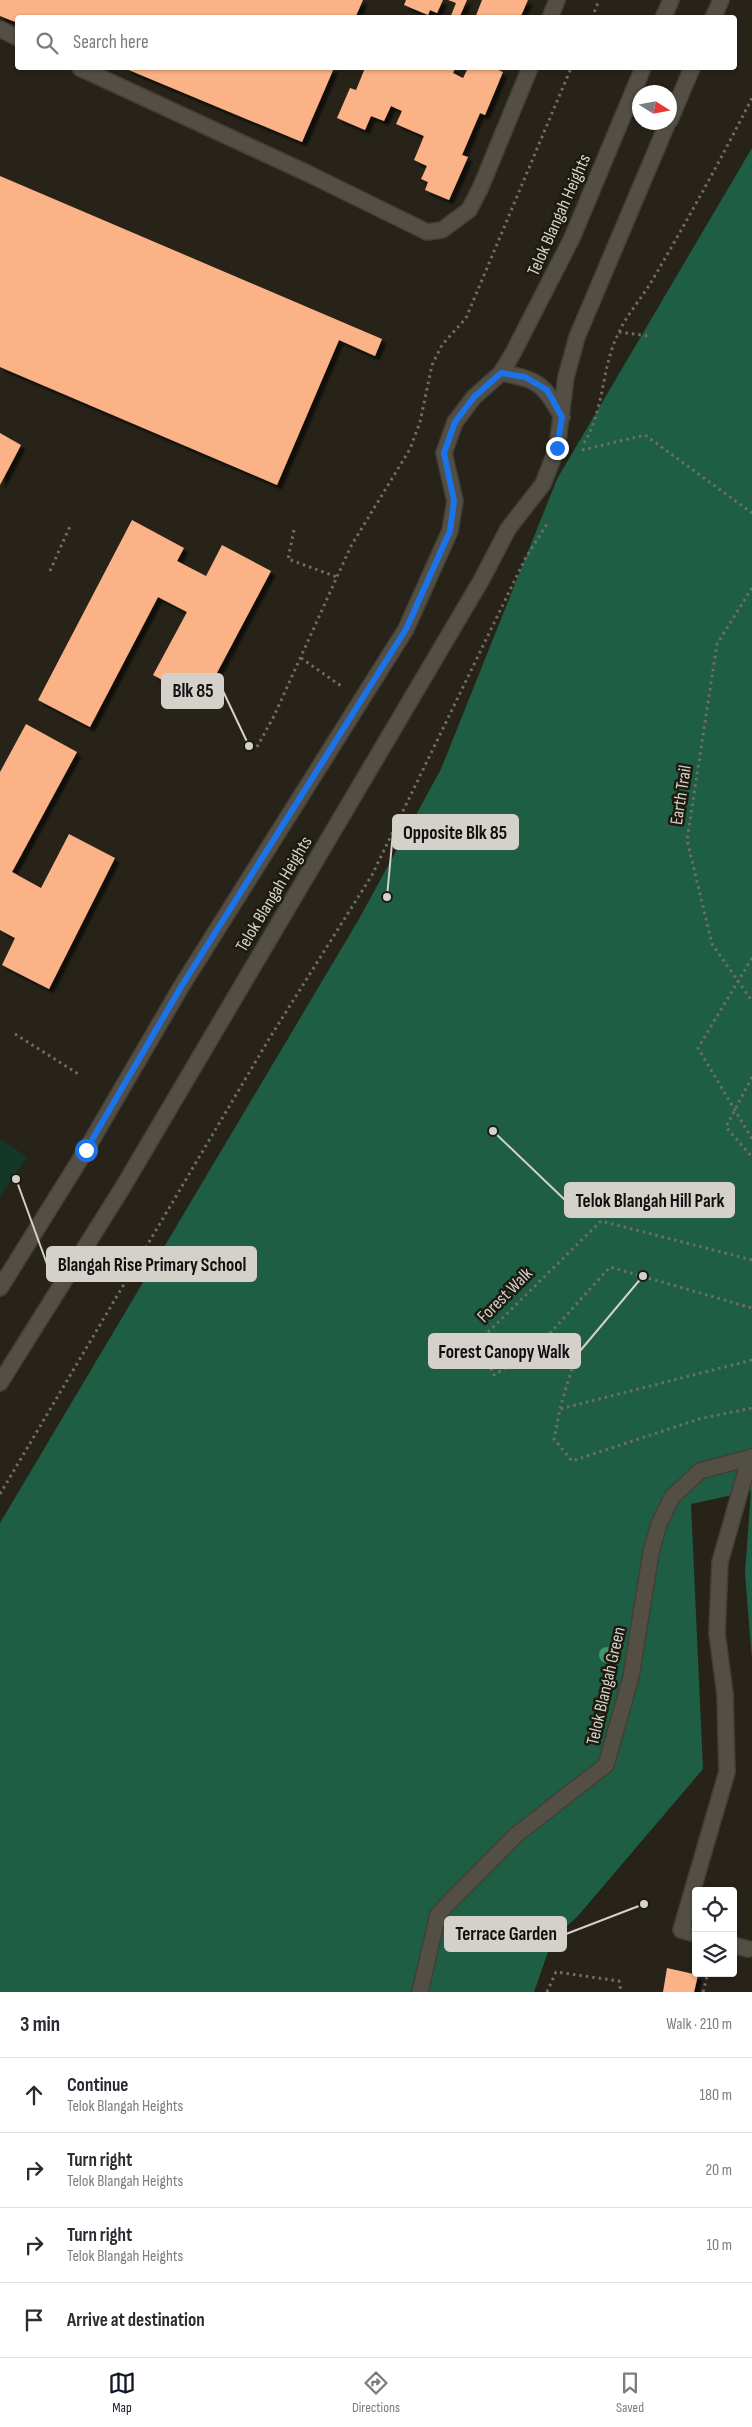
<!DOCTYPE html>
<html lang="en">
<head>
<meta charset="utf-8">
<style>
	:root { --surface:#fff; --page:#f2f2f3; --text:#2b2b33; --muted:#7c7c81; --line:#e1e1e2; --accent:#111827 }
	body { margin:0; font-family:"Sofia Sans Condensed",sans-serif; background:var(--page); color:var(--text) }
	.controls { position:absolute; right:15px; bottom:15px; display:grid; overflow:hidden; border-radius:5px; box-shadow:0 1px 4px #0004 }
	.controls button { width:45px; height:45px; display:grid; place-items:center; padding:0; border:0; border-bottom:1px solid var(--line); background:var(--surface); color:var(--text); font:25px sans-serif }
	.compass { position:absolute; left:632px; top:85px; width:45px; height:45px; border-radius:50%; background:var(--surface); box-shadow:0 1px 4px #0004; rotate:101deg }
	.stop { position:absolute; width:15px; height:15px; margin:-11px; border:4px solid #1a73e8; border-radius:50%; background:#fff }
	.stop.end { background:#1a73e8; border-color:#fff; box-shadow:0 1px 5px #0008 }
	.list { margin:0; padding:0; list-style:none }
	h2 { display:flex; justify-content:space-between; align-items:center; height:65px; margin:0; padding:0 20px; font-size:21px }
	h2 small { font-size:16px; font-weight:400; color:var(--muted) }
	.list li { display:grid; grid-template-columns:32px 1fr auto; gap:15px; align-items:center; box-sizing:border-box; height:75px; padding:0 20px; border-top:1px solid var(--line) }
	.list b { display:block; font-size:19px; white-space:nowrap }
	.list p { margin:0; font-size:16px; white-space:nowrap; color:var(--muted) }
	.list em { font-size:16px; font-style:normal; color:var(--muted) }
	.icon { flex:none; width:28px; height:28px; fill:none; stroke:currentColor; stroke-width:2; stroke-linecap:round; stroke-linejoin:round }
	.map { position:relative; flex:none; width:752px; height:1992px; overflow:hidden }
	.search { position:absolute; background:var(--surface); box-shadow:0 1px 4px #0004; left:15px; right:15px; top:15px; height:55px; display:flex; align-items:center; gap:12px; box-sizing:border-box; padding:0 18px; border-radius:5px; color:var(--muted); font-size:19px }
	.sheet { height:365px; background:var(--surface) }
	nav { display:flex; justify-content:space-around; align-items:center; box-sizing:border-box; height:70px; border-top:1px solid var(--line); background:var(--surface); font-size:14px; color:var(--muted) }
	nav a { display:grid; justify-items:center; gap:2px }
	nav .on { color:var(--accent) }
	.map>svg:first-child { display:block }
</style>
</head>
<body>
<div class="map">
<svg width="752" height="1992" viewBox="0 0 752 1992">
	<defs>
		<filter id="shadow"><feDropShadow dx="4.5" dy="4.5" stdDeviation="1" flood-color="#0009"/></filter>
	</defs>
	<rect width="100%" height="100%" fill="#272319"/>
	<polygon fill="#133729" points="0,1139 27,1157 0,1196"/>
	<polygon fill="#1d5e45" points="752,148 752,1660 745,1573 751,1491 691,1504 703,1769 577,1917 553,1938 534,1992 0,1992 0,1523 359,919 441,769 557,479"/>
	<g fill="#fab286" filter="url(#shadow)">
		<polygon points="0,0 363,0 355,18 18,18 18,23 0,16"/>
		<polygon points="406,0 443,0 437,13 430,10 428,15 404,5"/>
		<polygon points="448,0 467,0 459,18 450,18 456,3"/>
		<polygon points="482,0 528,0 520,18 475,18"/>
		<polygon points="124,68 334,68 302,142"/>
		<polygon points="365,68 455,68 453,73 463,78 468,68 494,68 503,72 485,115 480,113 462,155 468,157 449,200 425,190 428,182 421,179 427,166 414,160 424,136 396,124 402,111 391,106 384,121 371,116 365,130 337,118 350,88 356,90"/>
		<polygon points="0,176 382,339 375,356 339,340 277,485 0,367"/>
		<polygon points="0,433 21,445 0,485"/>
		<polygon points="132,520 184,548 177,561 206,576 222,545 271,571 202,701 153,675 187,612 158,597 90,727 38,700"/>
		<polygon points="26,724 77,752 12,872 41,888 69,834 115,858 49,989 2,965 15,938 0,930 0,772"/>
		<polygon points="667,1968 698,1975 694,1992 663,1992"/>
	</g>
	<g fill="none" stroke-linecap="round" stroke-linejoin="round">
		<defs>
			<g id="lane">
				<polyline points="550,18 557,0"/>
				<polyline points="0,29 18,38"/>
				<polyline points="80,68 309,174 427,232 442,230 469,210 480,189 530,68"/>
				<polyline points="696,1934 681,1930 727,1772 725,1694 717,1633 720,1562 750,1457"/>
				<polyline points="733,1945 748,1949"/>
			</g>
			<g id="street">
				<polyline points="663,18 671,0"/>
				<polyline points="713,18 721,0"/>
				<polyline points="670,120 692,68"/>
				<path d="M501,373C538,379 544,384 562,417"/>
				<polyline points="0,1288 86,1150 181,987 406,629 450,531 455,501 444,453 455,422 474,397 501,373 513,353 572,238 643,68"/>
				<polyline points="0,1383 123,1187 482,579 508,529 543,484 557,448 566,377 577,337 668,122"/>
				<polyline points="420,1992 438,1914 516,1835 606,1765 631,1677 651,1552 659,1524 672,1497 700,1471 752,1457"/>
			</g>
		</defs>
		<use href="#lane" stroke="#433f38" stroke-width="18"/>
		<use href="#street" stroke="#433f38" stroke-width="18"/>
		<g stroke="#706d64" stroke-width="3" stroke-dasharray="2.5 4" stroke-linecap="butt">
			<polyline points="592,18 599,0"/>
			<polyline points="619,332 649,336"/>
			<path d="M584,443C605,409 601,367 619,332C627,315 640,300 650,284C686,223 720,161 752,98"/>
			<polyline points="582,450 645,435 752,513"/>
			<polyline points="294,530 288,559 337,577"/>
			<polyline points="50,571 70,526"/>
			<polyline points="752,588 717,644 687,840 712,944 752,1001"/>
			<polyline points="301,658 341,686"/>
			<polyline points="257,747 274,716 351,546 410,449 420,422 432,365 442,345 466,318 571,68"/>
			<polyline points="15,1034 80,1075"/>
			<polyline points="752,1077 726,1127 752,1157"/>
			<polyline points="752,1260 601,1221 478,1342 494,1375 534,1351 610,1267 752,1308"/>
			<polyline points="534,1351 573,1365 560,1408"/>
			<polyline points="752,1360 560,1409 554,1439 572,1461 699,1419 752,1408"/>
			<polyline points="0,1494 269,1039 372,875 525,559 547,524"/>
			<polyline points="547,1992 556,1972 619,1981 621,1992"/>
			<polyline points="703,1992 708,1973"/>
		</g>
		<use href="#lane" stroke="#534f44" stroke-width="15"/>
		<use href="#street" stroke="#534f44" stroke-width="15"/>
		<polyline stroke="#706d64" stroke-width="3" stroke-dasharray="2.5 4" stroke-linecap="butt" points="752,958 698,1048 752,1139"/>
	</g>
	<circle fill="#3e9570" cx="607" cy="1655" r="8"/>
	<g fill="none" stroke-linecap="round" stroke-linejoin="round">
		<polyline stroke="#1a73e8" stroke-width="6" points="86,1150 181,987 406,629 450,531 454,501 444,453 455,422 474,397 501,373 525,377 547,390 562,417 557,448"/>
	</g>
	<g text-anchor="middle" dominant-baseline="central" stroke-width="5" stroke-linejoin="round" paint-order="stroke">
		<g font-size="18" fill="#d4d1cb" stroke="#1d1a10">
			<text transform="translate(559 215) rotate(-66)">Telok Blangah Heights</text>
			<text transform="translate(681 795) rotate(-81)">Earth Trail</text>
			<text transform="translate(274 894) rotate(-59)">Telok Blangah Heights</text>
			<text transform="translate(505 1295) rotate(-45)">Forest Walk</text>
			<text transform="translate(606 1686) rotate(-77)">Telok Blangah Green</text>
		</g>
	</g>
	<path fill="none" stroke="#d4d1cb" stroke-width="2" d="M249 746L223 691M387 897L393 832M493 1131L565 1200M16 1179L47 1264M643 1276L580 1351M644 1904L566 1934"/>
	<g fill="#d4d1cb" stroke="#1d1a10" stroke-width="2">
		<circle cx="249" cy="746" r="5"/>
		<circle cx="387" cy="897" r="5"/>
		<circle cx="493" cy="1131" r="5"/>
		<circle cx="16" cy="1179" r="5"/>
		<circle cx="643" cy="1276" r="5"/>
		<circle cx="644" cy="1904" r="5"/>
	</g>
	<g fill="#d4d1cb" stroke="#d4d1cb" stroke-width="2">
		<rect x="162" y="674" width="61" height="34" rx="5"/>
		<rect x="393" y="815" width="125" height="34" rx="5"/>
		<rect x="565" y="1183" width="169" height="34" rx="5"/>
		<rect x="47" y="1247" width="209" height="34" rx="5"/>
		<rect x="429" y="1334" width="151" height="34" rx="5"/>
		<rect x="445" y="1917" width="121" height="34" rx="5"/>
	</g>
	<g font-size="19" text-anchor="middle" font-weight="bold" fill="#111">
		<text x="193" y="697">Blk 85</text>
		<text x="455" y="839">Opposite Blk 85</text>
		<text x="650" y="1207">Telok Blangah Hill Park</text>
		<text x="152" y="1271">Blangah Rise Primary School</text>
		<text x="504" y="1358">Forest Canopy Walk</text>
		<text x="506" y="1940">Terrace Garden</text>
	</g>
</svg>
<div class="controls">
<button><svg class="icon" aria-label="locate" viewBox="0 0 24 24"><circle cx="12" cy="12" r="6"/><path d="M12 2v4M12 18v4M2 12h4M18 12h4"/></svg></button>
<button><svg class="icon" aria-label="layers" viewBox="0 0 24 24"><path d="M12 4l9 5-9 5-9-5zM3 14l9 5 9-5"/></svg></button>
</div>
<svg class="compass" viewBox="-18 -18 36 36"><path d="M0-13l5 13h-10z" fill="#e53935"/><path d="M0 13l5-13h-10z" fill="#7c7c81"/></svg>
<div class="stop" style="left:86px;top:1150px"></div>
<div class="stop end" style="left:557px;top:448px"></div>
<div class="search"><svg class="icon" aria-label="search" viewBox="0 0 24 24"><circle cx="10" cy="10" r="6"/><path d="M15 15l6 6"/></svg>Search here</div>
</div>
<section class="sheet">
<h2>3 min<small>Walk · 210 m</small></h2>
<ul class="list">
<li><svg class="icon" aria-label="ahead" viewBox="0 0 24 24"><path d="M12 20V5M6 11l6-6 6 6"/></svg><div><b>Continue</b><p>Telok Blangah Heights</p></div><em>180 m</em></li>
<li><svg class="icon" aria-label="right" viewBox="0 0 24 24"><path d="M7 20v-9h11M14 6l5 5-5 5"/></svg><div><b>Turn right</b><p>Telok Blangah Heights</p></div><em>20 m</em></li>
<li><svg class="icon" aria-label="right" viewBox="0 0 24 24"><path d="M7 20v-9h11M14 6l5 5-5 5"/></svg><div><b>Turn right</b><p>Telok Blangah Heights</p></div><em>10 m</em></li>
<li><svg class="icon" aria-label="arrive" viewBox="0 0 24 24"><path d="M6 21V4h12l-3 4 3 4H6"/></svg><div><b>Arrive at destination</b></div></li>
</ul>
</section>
<nav>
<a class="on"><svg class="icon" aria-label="map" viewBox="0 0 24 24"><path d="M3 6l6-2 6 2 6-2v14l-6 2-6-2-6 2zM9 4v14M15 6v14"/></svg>Map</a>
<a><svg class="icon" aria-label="directions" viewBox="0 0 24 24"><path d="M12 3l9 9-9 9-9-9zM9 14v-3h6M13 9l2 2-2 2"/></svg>Directions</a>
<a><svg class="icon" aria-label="saved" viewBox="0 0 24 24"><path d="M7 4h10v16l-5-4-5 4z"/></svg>Saved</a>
</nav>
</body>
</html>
